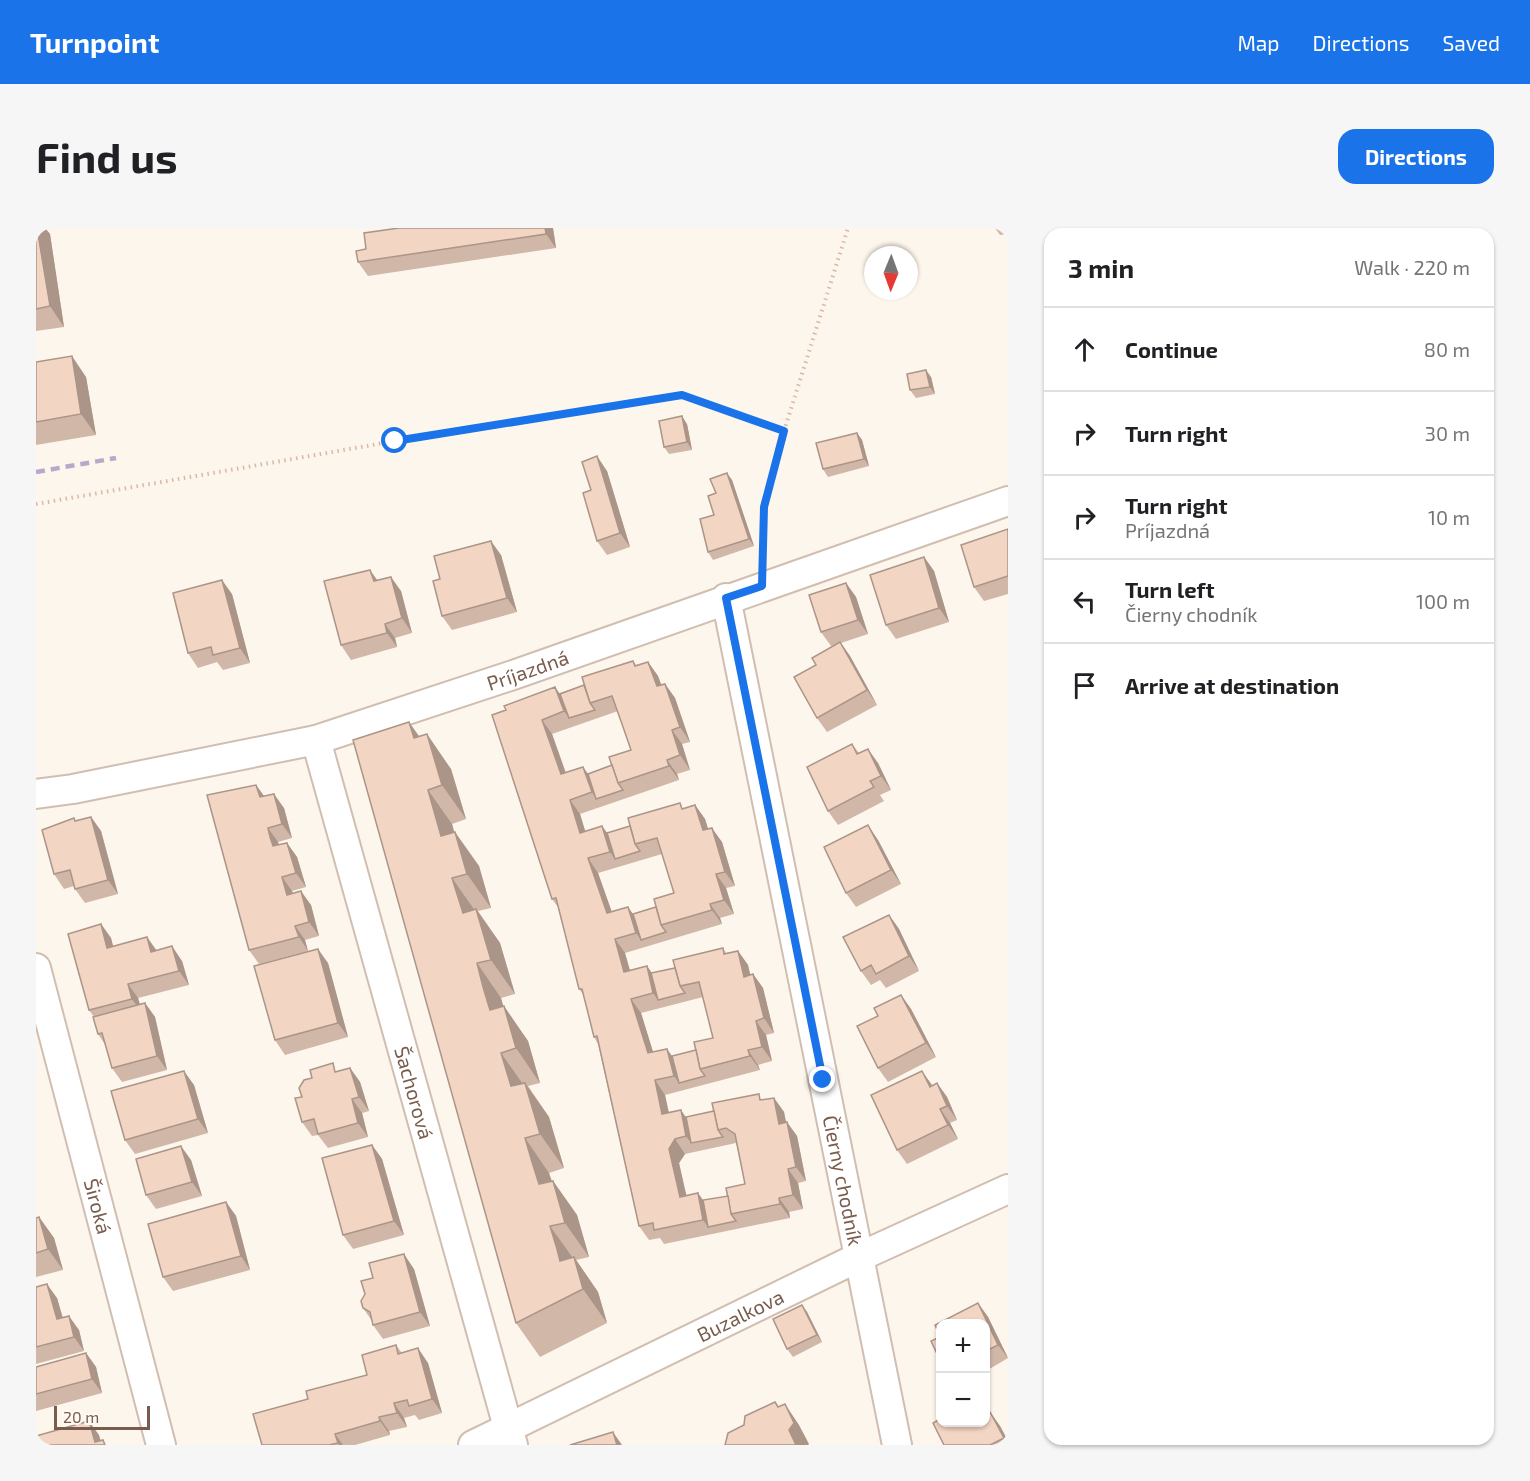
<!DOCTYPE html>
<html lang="en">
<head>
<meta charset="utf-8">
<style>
	:root { --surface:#fff; --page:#f6f6f6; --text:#202124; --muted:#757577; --line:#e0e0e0; --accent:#1a73e8 }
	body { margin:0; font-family:"Exo 2",sans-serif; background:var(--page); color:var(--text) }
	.controls { position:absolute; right:18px; bottom:18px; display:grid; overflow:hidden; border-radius:12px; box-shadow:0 2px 4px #0004 }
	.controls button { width:54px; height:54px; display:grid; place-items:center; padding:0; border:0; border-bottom:2px solid var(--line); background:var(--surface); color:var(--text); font:30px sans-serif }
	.compass { position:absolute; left:828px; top:18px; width:54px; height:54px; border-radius:50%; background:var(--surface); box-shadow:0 2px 4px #0004; rotate:181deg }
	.scale { position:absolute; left:18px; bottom:15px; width:96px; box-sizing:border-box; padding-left:6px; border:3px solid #7a5c4d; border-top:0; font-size:16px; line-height:21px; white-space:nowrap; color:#7a5c4d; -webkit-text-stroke:4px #fffaf3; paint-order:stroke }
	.stop { position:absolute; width:18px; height:18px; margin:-14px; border:4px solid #1a73e8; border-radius:50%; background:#fff }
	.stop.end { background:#1a73e8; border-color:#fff; box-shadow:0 2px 6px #0008 }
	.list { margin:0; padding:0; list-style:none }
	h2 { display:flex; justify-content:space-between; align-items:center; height:78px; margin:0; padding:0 24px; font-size:26px }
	h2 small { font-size:20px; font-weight:400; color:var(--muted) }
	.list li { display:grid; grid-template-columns:39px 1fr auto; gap:18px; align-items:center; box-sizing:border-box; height:84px; padding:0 24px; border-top:2px solid var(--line) }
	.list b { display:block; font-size:22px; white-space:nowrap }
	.list p { margin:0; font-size:20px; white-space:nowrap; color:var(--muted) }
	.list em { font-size:20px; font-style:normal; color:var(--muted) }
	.icon { flex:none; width:33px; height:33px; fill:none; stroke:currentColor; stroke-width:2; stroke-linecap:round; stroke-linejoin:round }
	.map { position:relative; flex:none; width:972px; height:1217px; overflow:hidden; border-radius:18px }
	header { display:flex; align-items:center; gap:36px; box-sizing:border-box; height:84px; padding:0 30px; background:var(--accent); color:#fff }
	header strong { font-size:28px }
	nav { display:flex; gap:33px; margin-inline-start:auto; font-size:21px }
	.intro { display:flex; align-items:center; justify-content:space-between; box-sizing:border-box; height:144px; padding:0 36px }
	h1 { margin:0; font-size:42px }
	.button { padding:15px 27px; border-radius:18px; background:var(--accent); color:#fff; font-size:21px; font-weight:700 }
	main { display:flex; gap:36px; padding:0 36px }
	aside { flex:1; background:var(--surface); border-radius:18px; box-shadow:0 2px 4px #0004 }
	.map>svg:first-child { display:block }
</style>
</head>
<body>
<header>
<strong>Turnpoint</strong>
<nav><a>Map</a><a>Directions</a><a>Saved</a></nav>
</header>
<div class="intro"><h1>Find us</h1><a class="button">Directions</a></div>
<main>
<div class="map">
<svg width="972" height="1217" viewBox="0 0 972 1217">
	<rect width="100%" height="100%" fill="#fdf6ec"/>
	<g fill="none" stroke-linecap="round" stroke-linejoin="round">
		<defs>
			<g id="street">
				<path id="s1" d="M690,370L861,1217"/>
				<path id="s2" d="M280,512L477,1217"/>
				<path id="s3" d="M0,566L37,561L280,512L480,446L972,273"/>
				<path id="s4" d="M0,740L125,1217"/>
				<path id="s5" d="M437,1217L823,1029L972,961"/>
			</g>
		</defs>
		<use href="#street" stroke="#d1beb0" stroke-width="32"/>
		<g stroke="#d9b8a5" stroke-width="4" stroke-dasharray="1.5 4.5" stroke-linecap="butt">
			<polyline points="0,276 359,213 646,167 748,203"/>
			<polyline points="728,327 728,279 748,203 812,0"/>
		</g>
		<use href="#street" stroke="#fff" stroke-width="28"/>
		<polyline stroke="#b9a8c9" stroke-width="4.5" stroke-dasharray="9 6" stroke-linecap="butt" points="0,244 80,230"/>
	</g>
	<g fill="#d1b7a8" fill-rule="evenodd">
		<polygon points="0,0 9,0 14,6 28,99 0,103"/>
		<polygon points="517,0 520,20 332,48 322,34"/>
		<polygon points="959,0 972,0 972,6 964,7"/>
		<polygon points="0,134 50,149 60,207 0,217"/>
		<polygon points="895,149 899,166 880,170 874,162"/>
		<polygon points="651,196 656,222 633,226 628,219"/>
		<polygon points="821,205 826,212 833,238 792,249 787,241"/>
		<polygon points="571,243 594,319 571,327 561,313 555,262"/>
		<polygon points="696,252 718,318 677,332 672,324 680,265"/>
		<polygon points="972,301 972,366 948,373 938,359"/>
		<polygon points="465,327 481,384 416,402 406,388 404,351"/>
		<polygon points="888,329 898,343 913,394 860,411 850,397"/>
		<polygon points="341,352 365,363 376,405 359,410 361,419 315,432 305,417"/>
		<polygon points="810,355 820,369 832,406 805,415 814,428 841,477 791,504 781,490 780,437 800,417 795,418 785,404"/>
		<polygon points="196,366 214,435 187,442 181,434 162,440 152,425"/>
		<path d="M597,433L600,437L612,434L622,448L625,457L629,456L639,470L654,514L646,516L654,542L641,546L643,552L544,586L549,603L566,598L571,605L659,577L669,591L672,601L686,614L699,658L690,660L698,686L684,690L686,696L589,725L594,742L611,738L616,745L639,740L687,720L690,725L702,723L712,737L714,747L717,746L727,760L738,805L730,807L736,833L722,837L724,842L629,867L633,885L650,889L738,870L748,884L750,894L761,908L770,953L762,955L767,981L753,984L754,990L628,1016L624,1010L613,1012L603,998L562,816L558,809L547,766L543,761L522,679L516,671L456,487L548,457ZM582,483L595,522L576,537L552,546L547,539L530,545L516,506ZM626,626L638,665L620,679L597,686L576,684L562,645ZM667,769L677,810L660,822L636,828L617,824L605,785ZM700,915L709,956L692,968L667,972L662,965L650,968L643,935L649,926Z"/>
		<polygon points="373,494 383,508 415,541 430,591 416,596 418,604 443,638 455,680 442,683 464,715 479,766 465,770 467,778 492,813 504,855 492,858 513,889 528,940 513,945 516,953 517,953 541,987 553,1029 540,1032 562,1064 571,1095 504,1129 480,1095"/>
		<polygon points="816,516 823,525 842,535 855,562 844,567 848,573 802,597 792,583"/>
		<polygon points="220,557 228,568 248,580 256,610 242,614 243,617 251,615 261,629 270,659 256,663 257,665 275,677 283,708 269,712 272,723 223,736 213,722"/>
		<polygon points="55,589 65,603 82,666 49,675 39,661 38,658 28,661 18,646 40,593"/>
		<polygon points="842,612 865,656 820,679 810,665"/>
		<polygon points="853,687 863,701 883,743 850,760 844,752 835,757 825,743"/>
		<polygon points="65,696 75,710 77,718 121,723 146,733 153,757 102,770 104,776 109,775 119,789 131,842 86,854 76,840 70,818 62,806 58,789 53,782"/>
		<polygon points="292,735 312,809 249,827 239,812"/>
		<polygon points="865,767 875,781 900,829 852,854 842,840 842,788"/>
		<polygon points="314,840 324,854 333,883 326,885 332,909 292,920 282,907 276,908 266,894 266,869 302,843"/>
		<polygon points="901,855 911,869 921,892 914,895 922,911 871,936 861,922 896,858"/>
		<polygon points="158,857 172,905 99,926 89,912"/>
		<polygon points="336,917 346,931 368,1007 317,1021 307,1007"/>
		<polygon points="155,932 166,968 120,981 110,967"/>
		<polygon points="190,974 200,988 214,1042 137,1063 127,1049"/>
		<polygon points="3,989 18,1010 27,1042 0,1049 0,990"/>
		<polygon points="378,1041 394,1098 347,1111 337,1097 336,1093 327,1080"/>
		<polygon points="0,1059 21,1070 27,1090 43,1102 48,1123 0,1136"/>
		<polygon points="942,1075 952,1089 972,1130 950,1143 950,1095"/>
		<polygon points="766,1077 771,1084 786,1114 757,1129 751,1121"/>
		<polygon points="360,1117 366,1125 392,1135 406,1185 383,1192 379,1187 368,1190 371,1199 353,1203 354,1207 319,1217 226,1217 272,1171 331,1147"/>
		<polygon points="50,1125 60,1139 66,1165 0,1183 0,1139"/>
		<polygon points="954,1184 964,1198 972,1213 972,1217 908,1217 950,1194"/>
	</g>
	<g fill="#aa9588">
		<polygon points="1,0 9,0 14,6 28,99 14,78"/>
		<polygon points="509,0 517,0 520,20 510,6"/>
		<polygon points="36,128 50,149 60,207 45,186"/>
		<polygon points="890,142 895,149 899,166 894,159"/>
		<polygon points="646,188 651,196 656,222 651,214"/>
		<polygon points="821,205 826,212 833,238 828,231"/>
		<polygon points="561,228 571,243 594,319 584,305"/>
		<polygon points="691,245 696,252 718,318 713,311"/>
		<polygon points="455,313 465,327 481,384 471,370"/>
		<polygon points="888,329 898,343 913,394 903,380"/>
		<polygon points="334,342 344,356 338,353"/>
		<polygon points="355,349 365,363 376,405 366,390"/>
		<polygon points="186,352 196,366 214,435 204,420"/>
		<polygon points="810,355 820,369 832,406 822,392"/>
		<polygon points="349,396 359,410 361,419 351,405"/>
		<polygon points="804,414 814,428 841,477 831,462"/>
		<polygon points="612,434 622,448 631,472 621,458"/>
		<polygon points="629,456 639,470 654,514 644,499"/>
		<polygon points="519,459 529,473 533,490 528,483"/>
		<polygon points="506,492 516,506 535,560 525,546"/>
		<polygon points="373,494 397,529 378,510"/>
		<polygon points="636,502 646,516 654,542 644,527"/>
		<polygon points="391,506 415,541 430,591 406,557"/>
		<polygon points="832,521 842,535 855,562 845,548"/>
		<polygon points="631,532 641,546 643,552 633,538"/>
		<polygon points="547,539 557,553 560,571 556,564"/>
		<polygon points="220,557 230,571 224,569"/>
		<polygon points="392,562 416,596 429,642 405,608"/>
		<polygon points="238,566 248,580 256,610 246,596"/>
		<polygon points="534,572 544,586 554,619 544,605"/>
		<polygon points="659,577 669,591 677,617 667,602"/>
		<polygon points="55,589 65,603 82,666 72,652"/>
		<polygon points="832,597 842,612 865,656 855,642"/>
		<polygon points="566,598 576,612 579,631 574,624"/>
		<polygon points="232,600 242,614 244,623 237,618"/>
		<polygon points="676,600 686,614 699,658 689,644"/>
		<polygon points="419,604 443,638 455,680 431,646"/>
		<polygon points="251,615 261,629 270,659 260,645"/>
		<polygon points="552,630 562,645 581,699 571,685"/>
		<polygon points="680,646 690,660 698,686 688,672"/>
		<polygon points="246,649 256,663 261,681 251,667"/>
		<polygon points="416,650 440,684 427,685"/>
		<polygon points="265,663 275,677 283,708 273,694"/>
		<polygon points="674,676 684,690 686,696 676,682"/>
		<polygon points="592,679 602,693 605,712 600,705"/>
		<polygon points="440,681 464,715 479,766 455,732"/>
		<polygon points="853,687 863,701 883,743 873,728"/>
		<polygon points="65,696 75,710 81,734 71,720"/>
		<polygon points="259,698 269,712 272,723 263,709"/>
		<polygon points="111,709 121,723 115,724"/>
		<polygon points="579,711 589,725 598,758 588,744"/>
		<polygon points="136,718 146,733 153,757 143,743"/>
		<polygon points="282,721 292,735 312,809 302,795"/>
		<polygon points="702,723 712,737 718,763 708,749"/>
		<polygon points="441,735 465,770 478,817 454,782"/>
		<polygon points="611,738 621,753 622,772 617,765"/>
		<polygon points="717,746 727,760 738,805 728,790"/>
		<polygon points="92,756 102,770 106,785 96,771"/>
		<polygon points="865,767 875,781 900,829 890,815"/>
		<polygon points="595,771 605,785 622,840 612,825"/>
		<polygon points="109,775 119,789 131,842 121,828"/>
		<polygon points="468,778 492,813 504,855 480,820"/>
		<polygon points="720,793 730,807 736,833 726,819"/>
		<polygon points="631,821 641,835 643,855 648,862 638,848"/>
		<polygon points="712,822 722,837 724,842 714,828"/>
		<polygon points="465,825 489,859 475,858"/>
		<polygon points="314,840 324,854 333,883 323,869"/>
		<polygon points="148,843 158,857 172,905 162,891"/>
		<polygon points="886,843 896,857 894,859"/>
		<polygon points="619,852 629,867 636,900 626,886"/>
		<polygon points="489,855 513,889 528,940 504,906"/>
		<polygon points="901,855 911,869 921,892 911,878"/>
		<polygon points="738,870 748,884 753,910 743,896"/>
		<polygon points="316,871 326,885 332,909 322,895"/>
		<polygon points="904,881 914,895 922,911 912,897"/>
		<polygon points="645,882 655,897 655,915 650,908"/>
		<polygon points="751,894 761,908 770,953 760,939"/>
		<polygon points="489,910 513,945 527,990 503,956"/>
		<polygon points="639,911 649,926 643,935 654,983 644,969 633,921"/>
		<polygon points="336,917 346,931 368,1007 358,993"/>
		<polygon points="145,918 155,932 166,968 156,954"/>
		<polygon points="752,941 762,955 767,981 757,967"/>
		<polygon points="517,953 541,987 553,1029 529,995"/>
		<polygon points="662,965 672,980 672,999 667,992"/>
		<polygon points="743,970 753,984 754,990 744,976"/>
		<polygon points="190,974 200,988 214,1042 205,1028"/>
		<polygon points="3,989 18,1010 27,1042 12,1021"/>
		<polygon points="514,998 539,1033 524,1033"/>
		<polygon points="368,1026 378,1041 394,1098 384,1084"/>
		<polygon points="538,1029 562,1064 571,1095 547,1061"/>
		<polygon points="11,1056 21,1070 31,1105 21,1091"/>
		<polygon points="942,1075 952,1089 972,1130 962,1117"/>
		<polygon points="766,1077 771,1084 786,1114 781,1107"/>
		<polygon points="33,1088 43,1102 48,1123 38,1109"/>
		<polygon points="382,1120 392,1135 406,1185 396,1171"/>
		<polygon points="50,1125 60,1139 66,1165 56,1151"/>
		<polygon points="739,1174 754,1194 749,1176 763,1197 773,1216 772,1217 760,1217"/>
		<polygon points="358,1175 368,1190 371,1199 361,1185"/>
		<polygon points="954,1184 964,1198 972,1213 972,1216"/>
		<polygon points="343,1189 353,1203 354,1207 344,1193"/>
		<polygon points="53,1193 63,1207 66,1217 59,1214"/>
		<polygon points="577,1204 586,1217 581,1217"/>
		<polygon points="299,1206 307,1217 303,1217 302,1215"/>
	</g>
	<g fill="#f3d5c3" stroke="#aa9588" stroke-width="1.5">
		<polygon points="0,0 1,0 14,78 0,81"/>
		<polygon points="363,0 509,0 510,6 322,34 320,23 330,21 328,5"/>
		<polygon points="36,128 45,186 0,194 0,134"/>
		<polygon points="890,142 894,159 874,162 871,146"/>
		<polygon points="646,188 651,214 628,219 623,193"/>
		<polygon points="821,205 828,231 787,241 780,215"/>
		<polygon points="561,228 584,305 561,313 547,265 555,262 546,234"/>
		<polygon points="691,245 713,311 672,324 664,291 678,287 672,268 680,265 674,251"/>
		<polygon points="972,301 972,348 938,359 925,317"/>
		<polygon points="455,313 471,370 406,388 397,353 404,351 398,328"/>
		<polygon points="888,329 903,380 850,397 834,347"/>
		<polygon points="334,342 338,353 355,349 366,390 349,396 351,405 305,417 288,353"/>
		<polygon points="186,352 204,420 177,427 175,419 152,425 137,365"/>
		<polygon points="810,355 822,392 785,404 773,367"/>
		<polygon points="804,414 831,462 781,490 758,449 780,437 776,430"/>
		<polygon points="597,433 599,438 612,434 621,458 629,456 644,499 636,502 644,527 631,532 633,538 582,555 573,529 595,522 586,496 576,468 554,475 546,449"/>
		<polygon points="548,457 554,475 559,482 533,490 524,466"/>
		<polygon points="519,459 528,483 506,492 525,546 547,539 556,564 534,572 544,605 566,598 574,624 552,630 571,685 592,679 600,705 579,711 588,744 611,738 617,765 595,771 612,825 631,821 638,848 619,852 626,886 645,882 650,908 639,911 633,921 644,969 662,965 667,992 618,1002 617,995 603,998 561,808 558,809 546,761 543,761 520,670 516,671 456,487 470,482 468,478"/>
		<polygon points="373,494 378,510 391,506 406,557 392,562 405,608 419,604 431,646 416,650 427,685 440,681 455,732 441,735 447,759 454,782 468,778 480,820 465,825 475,858 489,855 504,906 489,910 496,934 503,956 517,953 529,995 514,998 521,1021 524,1033 538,1029 547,1061 480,1095 317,512"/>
		<polygon points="816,516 821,526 832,521 845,548 834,553 838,559 792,583 771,539"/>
		<polygon points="576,537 582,555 587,562 560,571 552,546"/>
		<polygon points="220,557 224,569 238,566 246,596 232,600 234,609 237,618 251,615 260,645 246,649 251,667 265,663 273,694 259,698 263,709 213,722 171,567"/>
		<polygon points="644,575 646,581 659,577 667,602 676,600 689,644 680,646 688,672 674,676 676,682 625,697 618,671 638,665 621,610 599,616 592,590"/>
		<polygon points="55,589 72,652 39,661 34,642 18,646 6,602 38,590 39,593"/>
		<polygon points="832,597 855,642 810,665 788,619"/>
		<polygon points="594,598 599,616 604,623 579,631 571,605"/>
		<polygon points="620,679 625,697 630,704 605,712 597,686"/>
		<polygon points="853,687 873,728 840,746 835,737 825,743 807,709"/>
		<polygon points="65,696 71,720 111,709 115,724 136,718 143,743 92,756 96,771 53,782 32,706"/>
		<polygon points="687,720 688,726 702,723 708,749 717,746 728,790 720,793 726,819 712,822 714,828 664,841 658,814 677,810 663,754 644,758 637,732"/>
		<polygon points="282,721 302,795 239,812 218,738"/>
		<polygon points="639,740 644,758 649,765 622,772 615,745"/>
		<polygon points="865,767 890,815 842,840 821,798 842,788 838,780"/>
		<polygon points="109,775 121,828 76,840 66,805 62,806 57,789"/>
		<polygon points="660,822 664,841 669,848 643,855 636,828"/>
		<polygon points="297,835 299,844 314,840 323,869 316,871 322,895 282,906 278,891 266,894 259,870 266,869 263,860 268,852 276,850 274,842"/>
		<polygon points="148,843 162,891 89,912 75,863"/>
		<polygon points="886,843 894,859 901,855 911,878 904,881 912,897 861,922 835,867"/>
		<polygon points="723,866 724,872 738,870 743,896 751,894 760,939 752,941 757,967 743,970 744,976 695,986 690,960 709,956 699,906 690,900 682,902 676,875"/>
		<polygon points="678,883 682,902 687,909 655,915 650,889"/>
		<polygon points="336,917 358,993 307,1007 286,930"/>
		<polygon points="145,918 156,954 110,967 100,931"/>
		<polygon points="692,968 695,986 700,993 672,999 667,972"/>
		<polygon points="190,974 205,1028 127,1049 112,996"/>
		<polygon points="3,989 12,1021 0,1025 0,990"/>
		<polygon points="368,1026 384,1084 337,1097 334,1084 327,1080 325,1073 329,1066 325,1053 337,1050 333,1035"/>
		<polygon points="11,1056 21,1091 33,1088 38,1109 0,1119 0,1059"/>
		<polygon points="942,1075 962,1117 950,1123 950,1095 904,1095 904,1109 899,1097"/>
		<polygon points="766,1077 781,1107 751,1121 737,1091"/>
		<polygon points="904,1109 904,1132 895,1113"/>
		<polygon points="360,1117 362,1126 382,1120 396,1171 373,1178 371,1172 358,1175 361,1185 343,1189 344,1193 299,1206 302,1215 293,1217 226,1217 217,1186 272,1171 270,1163 331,1147 326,1127"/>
		<polygon points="50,1125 56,1151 0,1166 0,1139"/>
		<polygon points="739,1174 742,1179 749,1176 758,1195 753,1202 760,1217 689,1217 692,1205 708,1197 709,1188"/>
		<polygon points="954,1184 968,1210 954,1217 908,1217 897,1195 904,1191 904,1194 950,1194 950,1187"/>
		<polygon points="53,1193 59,1214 67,1212 69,1217 2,1217 0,1208"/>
		<polygon points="577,1204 581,1217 534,1217"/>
	</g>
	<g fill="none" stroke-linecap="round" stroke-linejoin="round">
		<polyline stroke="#1a73e8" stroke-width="8" points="359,213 646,167 748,203 728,279 726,358 690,370 787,852"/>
	</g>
	<g text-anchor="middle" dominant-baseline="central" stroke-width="6" stroke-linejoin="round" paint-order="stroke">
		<g font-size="20" fill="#7a5c4d" stroke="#fffaf3">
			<text stroke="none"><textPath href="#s3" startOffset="508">Príjazdná</textPath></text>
			<text stroke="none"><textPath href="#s2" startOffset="366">Šachorová</textPath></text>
			<text stroke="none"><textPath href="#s1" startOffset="594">Čierny chodník</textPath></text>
			<text stroke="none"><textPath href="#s4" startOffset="246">Široká</textPath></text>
			<text stroke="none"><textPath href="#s5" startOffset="297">Buzalkova</textPath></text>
		</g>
	</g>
</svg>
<div class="controls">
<button>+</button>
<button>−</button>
</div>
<svg class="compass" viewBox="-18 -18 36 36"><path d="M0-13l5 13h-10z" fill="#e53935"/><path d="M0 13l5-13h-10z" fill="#757577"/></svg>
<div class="scale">20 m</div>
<div class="stop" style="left:359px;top:213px"></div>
<div class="stop end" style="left:787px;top:852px"></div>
</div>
<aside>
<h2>3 min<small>Walk · 220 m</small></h2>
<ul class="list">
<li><svg class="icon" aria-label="ahead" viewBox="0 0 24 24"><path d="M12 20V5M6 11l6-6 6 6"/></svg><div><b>Continue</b></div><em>80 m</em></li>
<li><svg class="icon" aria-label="right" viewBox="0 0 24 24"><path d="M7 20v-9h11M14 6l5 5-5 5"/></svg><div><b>Turn right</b></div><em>30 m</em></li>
<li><svg class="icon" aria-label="right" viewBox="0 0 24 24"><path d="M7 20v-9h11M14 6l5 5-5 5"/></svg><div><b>Turn right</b><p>Príjazdná</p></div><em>10 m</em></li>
<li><svg class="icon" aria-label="left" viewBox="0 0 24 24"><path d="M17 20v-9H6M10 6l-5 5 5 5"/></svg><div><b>Turn left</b><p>Čierny chodník</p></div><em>100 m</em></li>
<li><svg class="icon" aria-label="arrive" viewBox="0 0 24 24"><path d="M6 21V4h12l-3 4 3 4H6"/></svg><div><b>Arrive at destination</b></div></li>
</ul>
</aside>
</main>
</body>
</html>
